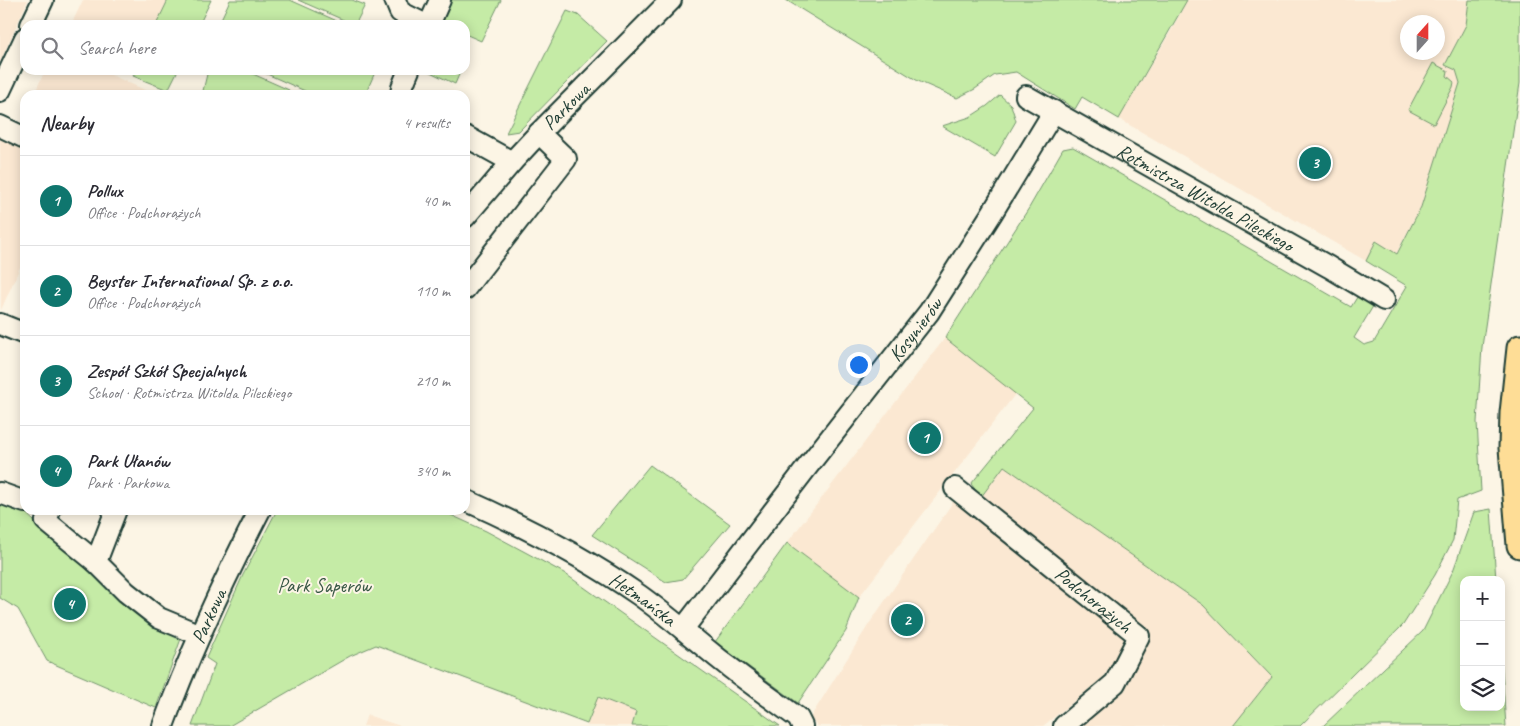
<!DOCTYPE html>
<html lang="en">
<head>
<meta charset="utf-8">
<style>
	:root { --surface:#fff; --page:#f7f7f7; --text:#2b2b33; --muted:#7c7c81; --line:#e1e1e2; --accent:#0f766e }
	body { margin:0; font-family:Caveat,sans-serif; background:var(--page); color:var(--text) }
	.controls { position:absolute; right:15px; bottom:15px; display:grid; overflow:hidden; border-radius:10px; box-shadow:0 2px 12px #0003 }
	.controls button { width:45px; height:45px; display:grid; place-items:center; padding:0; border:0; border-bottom:1px solid var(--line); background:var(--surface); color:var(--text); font:25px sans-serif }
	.compass { position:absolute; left:1400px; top:15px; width:45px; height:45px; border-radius:50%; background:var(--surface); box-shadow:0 2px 12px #0003; rotate:21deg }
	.you { position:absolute; left:858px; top:364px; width:18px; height:18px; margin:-12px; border:4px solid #fff; border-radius:50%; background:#1a73e8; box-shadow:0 0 0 8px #1a73e833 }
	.badge { display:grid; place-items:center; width:32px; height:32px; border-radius:50%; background:var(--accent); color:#fff; font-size:16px; font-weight:700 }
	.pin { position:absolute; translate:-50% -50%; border:2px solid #fff; box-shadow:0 1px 5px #0006 }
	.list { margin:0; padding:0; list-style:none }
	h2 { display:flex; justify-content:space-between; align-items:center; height:65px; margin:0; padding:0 20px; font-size:21px }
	h2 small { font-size:16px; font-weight:400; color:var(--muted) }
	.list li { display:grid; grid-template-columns:32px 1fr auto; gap:15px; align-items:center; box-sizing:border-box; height:90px; padding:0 20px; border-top:1px solid var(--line) }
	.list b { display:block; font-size:19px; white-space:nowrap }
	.list p { margin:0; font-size:16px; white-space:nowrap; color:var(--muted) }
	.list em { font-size:16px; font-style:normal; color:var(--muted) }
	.icon { flex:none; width:28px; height:28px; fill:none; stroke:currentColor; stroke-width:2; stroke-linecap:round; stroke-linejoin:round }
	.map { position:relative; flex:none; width:1520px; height:726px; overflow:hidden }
	.search { position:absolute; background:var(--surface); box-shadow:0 2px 12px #0003; left:20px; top:20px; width:450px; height:55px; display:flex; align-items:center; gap:12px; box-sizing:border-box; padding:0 18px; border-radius:15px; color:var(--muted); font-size:19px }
	.panel { position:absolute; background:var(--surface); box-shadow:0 2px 12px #0003; left:20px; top:90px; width:450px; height:425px; border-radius:15px }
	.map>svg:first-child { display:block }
</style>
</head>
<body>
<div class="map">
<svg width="1520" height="726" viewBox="0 0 1520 726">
	<rect width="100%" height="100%" fill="#fcf5e5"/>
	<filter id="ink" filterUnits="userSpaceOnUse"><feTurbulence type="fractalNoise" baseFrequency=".02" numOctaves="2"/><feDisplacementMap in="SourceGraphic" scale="10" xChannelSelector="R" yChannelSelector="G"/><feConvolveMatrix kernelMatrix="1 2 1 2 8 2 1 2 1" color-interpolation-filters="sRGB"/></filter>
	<g filter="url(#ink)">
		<g fill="#fbe8d2" fill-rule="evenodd">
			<polygon points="0,0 28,0 0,62"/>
			<polygon points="83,0 168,0 156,25 71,25"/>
			<path d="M1187,0H1469L1466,25L1445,65L1456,70L1460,83L1421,207L1396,254L1376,241L1366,261L1119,119L1172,29ZM1408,22H1438V52H1408Z"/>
			<polygon points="45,70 100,70 156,95 34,95"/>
			<polygon points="0,138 25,150 25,256 1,310"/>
			<polygon points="945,338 1016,393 859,597 787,543"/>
			<polygon points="1004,466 1203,605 1272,677 1233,726 1078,726 1118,693 1150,634 981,497"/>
			<polygon points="955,499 1127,639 1103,678 1043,726 818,726 810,718 869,624"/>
			<polygon points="597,697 636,712 632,726 587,726"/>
			<polygon points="367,715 400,726 363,726"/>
		</g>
		<g fill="#c5eba6" stroke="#72946d">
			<polygon points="168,0 211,0 199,25 156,25"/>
			<polygon points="230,0 290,0 346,25 220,25 222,17"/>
			<polygon points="298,0 352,0 365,5 355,25"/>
			<polygon points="449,0 501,0 481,41 465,34 465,25 446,25 439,22"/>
			<polygon points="786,0 1187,0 1119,119 1082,97 1075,109 1016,72 995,75 975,89 957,98 918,81"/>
			<polygon points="1469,0 1520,0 1520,83 1482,347 1477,422 1481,491 1457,500 1453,540 1435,575 1403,625 1300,726 1233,726 1272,677 1203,605 1004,466 981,497 971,484 1033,408 945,338 1029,208 1063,149 1073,147 1351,307 1359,294 1375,303 1354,338 1364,345 1374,342 1407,286 1366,261 1376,241 1397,254 1421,207 1460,83 1456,70 1445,65 1466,25"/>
			<polygon points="567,11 578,15 607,41 519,131 506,133"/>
			<polygon points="1433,63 1448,71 1447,76 1454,82 1453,87 1434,124 1408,110"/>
			<polygon points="136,70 178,70 168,90 133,76"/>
			<polygon points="208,70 244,70 289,90 286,95 202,95"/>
			<polygon points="258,70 376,70 365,95 314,95"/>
			<polygon points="429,70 461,70 455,84 428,71"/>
			<polygon points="1000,95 1011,105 1016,121 995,157 942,126 970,117 987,106"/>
			<polygon points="650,465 730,524 683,579 666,582 592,535"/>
			<polygon points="0,498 16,504 35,522 95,573 182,636 156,708 47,661 18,609 0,598"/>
			<polygon points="1491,509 1496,580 1464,580 1464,707 1501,707 1501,657 1506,726 1323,726 1423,631 1453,571 1474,512"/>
			<polygon points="277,510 440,510 486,531 564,573 780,726 632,726 636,712 598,697 587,724 376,645 350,656 229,726 192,726 215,664 206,658 243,575"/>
			<polygon points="787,543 859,597 846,631 798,703 715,642"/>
		</g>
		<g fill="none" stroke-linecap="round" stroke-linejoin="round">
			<defs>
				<g id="minor">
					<polyline points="395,0 400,12 426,25"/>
					<polyline points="31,25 43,0"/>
					<polyline points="429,25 440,0"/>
					<polyline points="0,91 25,38"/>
					<polyline points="401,95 402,87 409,70"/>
					<path id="s1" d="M1026,96L1329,267L1384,300"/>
					<polyline points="0,126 25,138"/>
					<polyline points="465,136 512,162"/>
					<path id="s2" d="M465,217L512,162L539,133L671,0"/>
					<polyline points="465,289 566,159 539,133"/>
					<polyline points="0,324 25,334"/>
					<path id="s3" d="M955,488L1139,636L1115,683L1064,726"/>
					<polyline points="0,493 25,502"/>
					<path id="s4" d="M465,500C526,527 584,557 639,595C670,617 698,643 728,666C751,684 775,701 798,718L802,726"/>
					<polyline points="50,510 46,521 96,562"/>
					<polyline points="116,510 96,562 126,592 159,618 200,635"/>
					<path id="s5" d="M683,629L808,466L929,312L992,213L1054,111"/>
					<path id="s6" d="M163,726C190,652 224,580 260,510"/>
				</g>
				<polyline id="major" points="1520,348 1513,413 1512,448 1520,545"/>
			</defs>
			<use href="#minor" stroke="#1f3d34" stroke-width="24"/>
			<use href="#major" stroke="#1f3d34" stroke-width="29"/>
			<use href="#minor" stroke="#fcf5e5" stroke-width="20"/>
			<use href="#major" stroke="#fedd96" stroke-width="25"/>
		</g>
	</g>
	<g text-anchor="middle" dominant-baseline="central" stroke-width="4" stroke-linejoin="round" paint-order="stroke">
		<g font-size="20" fill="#1f3d34" stroke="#fcf5e5">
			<text stroke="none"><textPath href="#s2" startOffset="150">Parkowa</textPath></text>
			<text stroke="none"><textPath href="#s1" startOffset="206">Rotmistrza Witolda Pileckiego</textPath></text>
			<text stroke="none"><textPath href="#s5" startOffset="379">Kosynierów</textPath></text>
			<text stroke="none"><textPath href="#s3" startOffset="178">Podchorążych</textPath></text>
			<text stroke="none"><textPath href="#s4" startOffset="204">Hetmańska</textPath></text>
			<text stroke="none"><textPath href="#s6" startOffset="119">Parkowa</textPath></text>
		</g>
		<g font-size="20" fill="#385745" stroke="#fcf5e5">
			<text x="324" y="585">Park Saperów</text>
		</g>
	</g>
</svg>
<div class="controls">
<button>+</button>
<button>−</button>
<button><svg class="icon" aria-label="layers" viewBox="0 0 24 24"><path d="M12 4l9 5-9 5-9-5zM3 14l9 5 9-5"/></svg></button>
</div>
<svg class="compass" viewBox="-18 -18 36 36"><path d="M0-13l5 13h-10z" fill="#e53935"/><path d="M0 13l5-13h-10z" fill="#7c7c81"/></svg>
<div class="you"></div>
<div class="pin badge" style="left:925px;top:438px">1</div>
<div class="pin badge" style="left:907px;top:620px">2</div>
<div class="pin badge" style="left:1315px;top:163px">3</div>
<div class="pin badge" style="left:70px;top:604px">4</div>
<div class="search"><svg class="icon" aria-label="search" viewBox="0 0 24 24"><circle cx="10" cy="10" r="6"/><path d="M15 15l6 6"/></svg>Search here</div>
<section class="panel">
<h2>Nearby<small>4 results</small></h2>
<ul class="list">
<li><span class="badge">1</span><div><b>Pollux</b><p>Office · Podchorążych</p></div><em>40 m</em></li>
<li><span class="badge">2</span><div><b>Beyster International Sp. z o.o.</b><p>Office · Podchorążych</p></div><em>110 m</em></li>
<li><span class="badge">3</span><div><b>Zespół Szkół Specjalnych</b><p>School · Rotmistrza Witolda Pileckiego</p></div><em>210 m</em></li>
<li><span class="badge">4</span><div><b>Park Ułanów</b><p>Park · Parkowa</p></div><em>340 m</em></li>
</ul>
</section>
</div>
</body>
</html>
